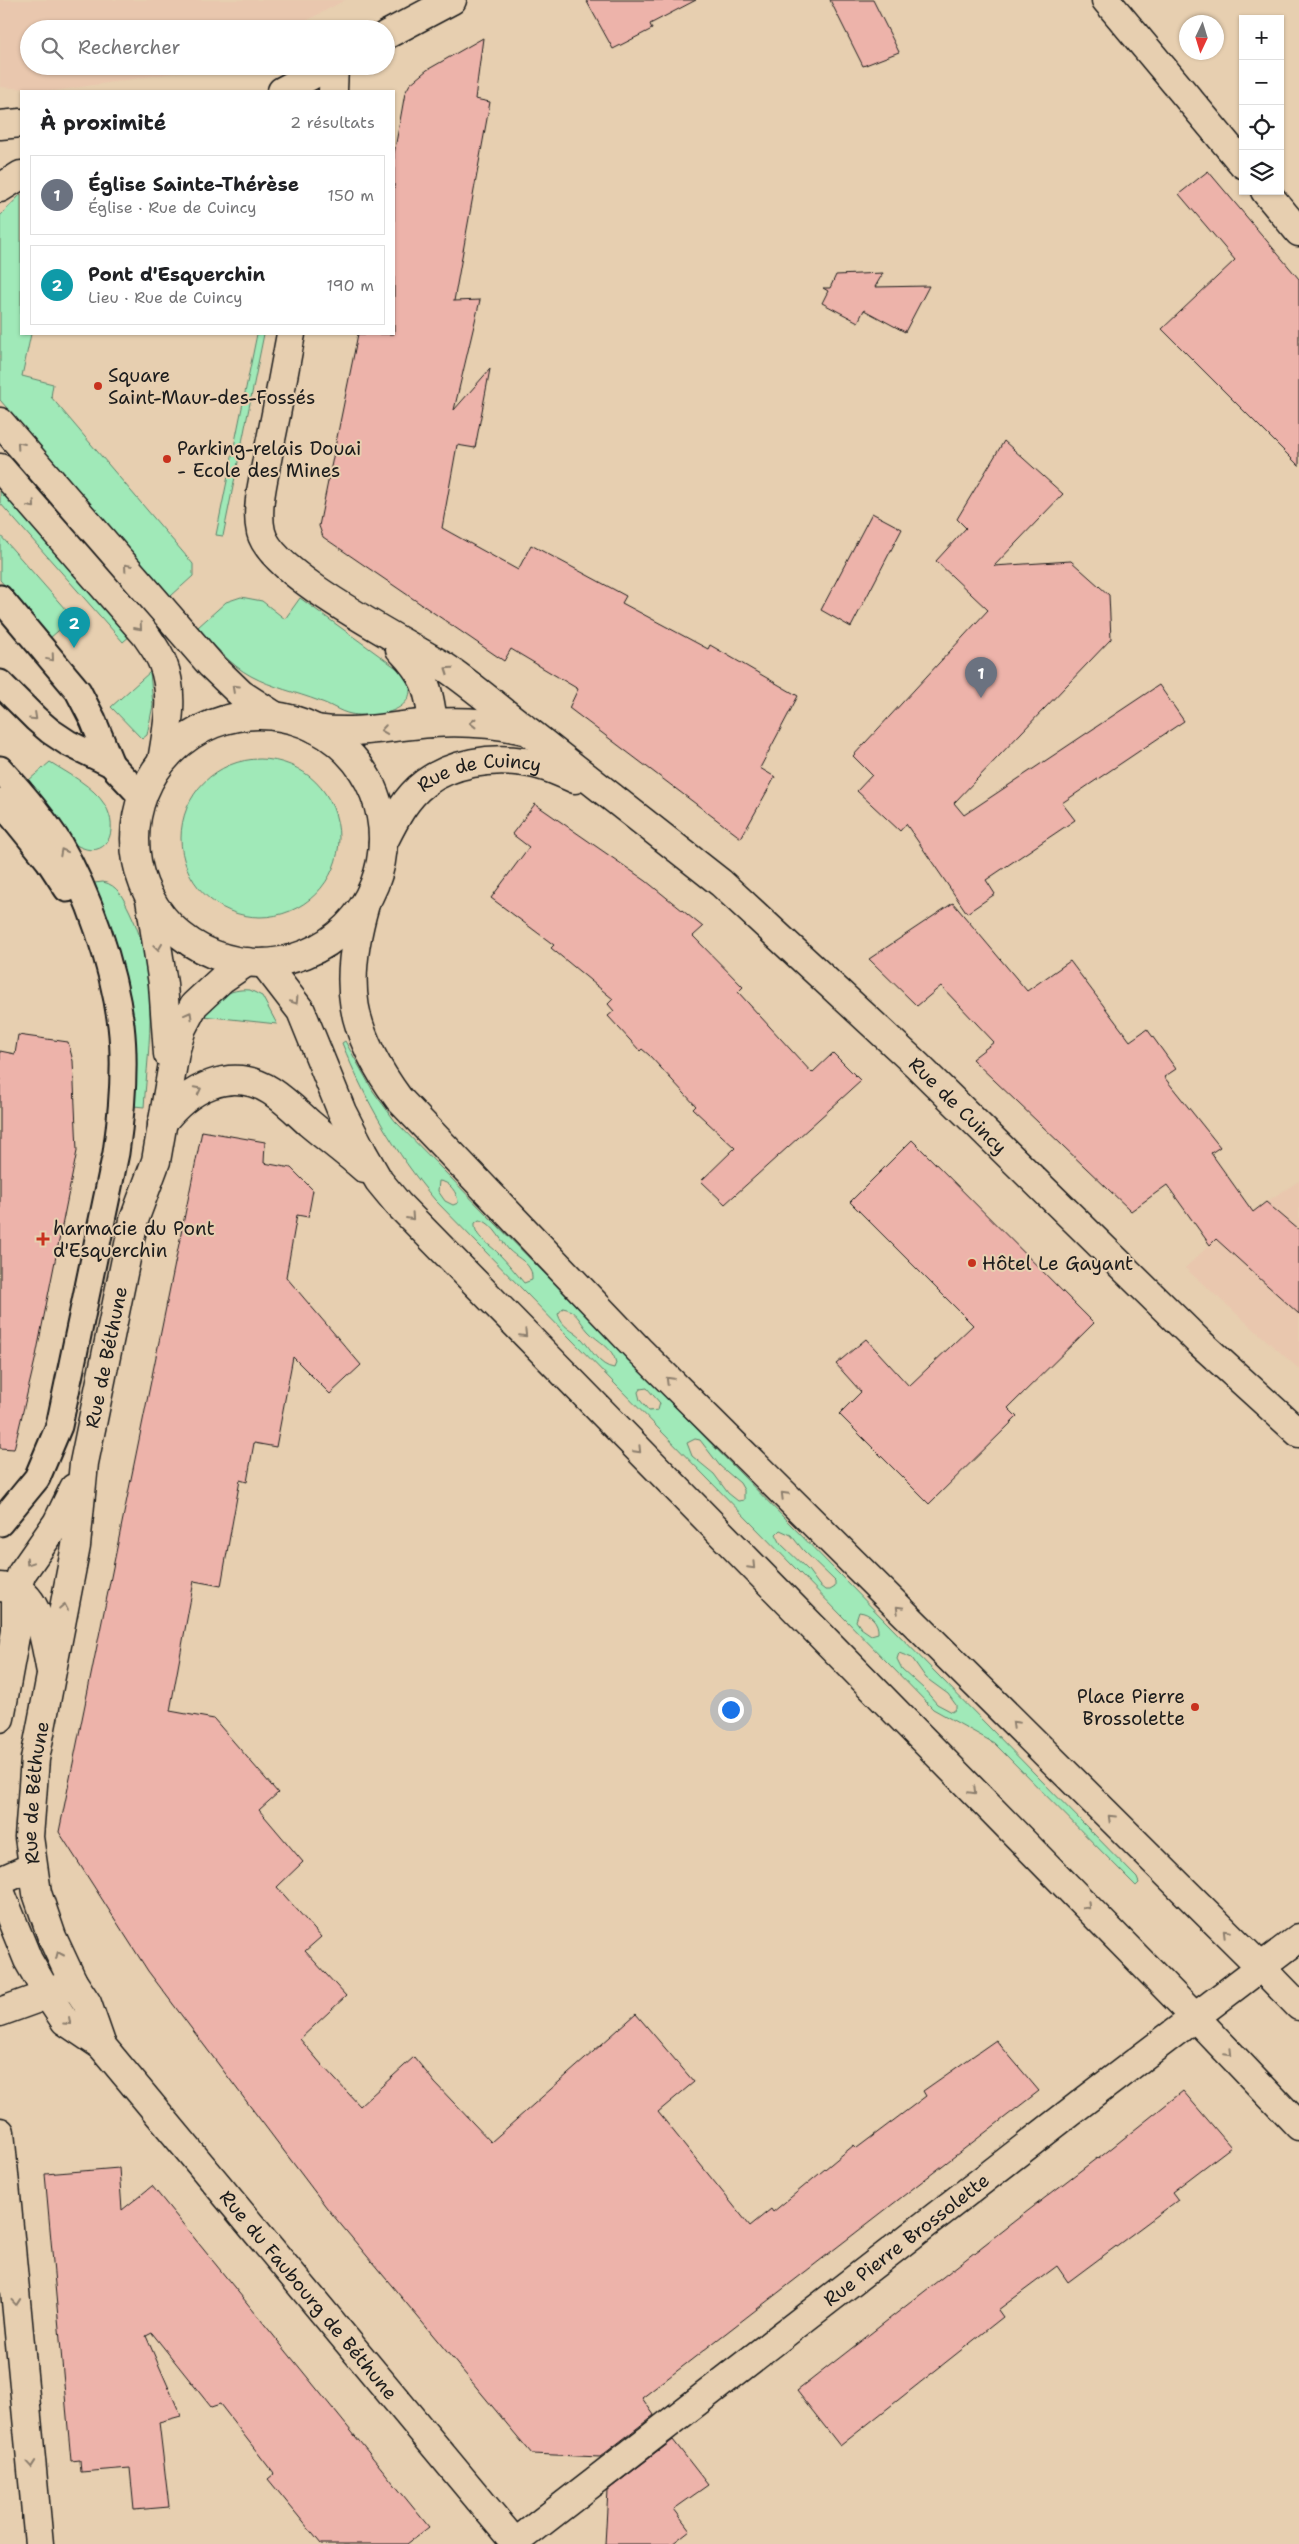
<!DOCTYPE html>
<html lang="fr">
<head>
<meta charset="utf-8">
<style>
	:root { --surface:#fff; --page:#f6f6f6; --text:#202124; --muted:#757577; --line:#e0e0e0; --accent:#7c3aed }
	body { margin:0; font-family:"Shantell Sans",sans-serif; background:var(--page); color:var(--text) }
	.controls { position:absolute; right:15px; top:15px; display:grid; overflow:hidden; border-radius:0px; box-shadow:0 1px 4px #0004 }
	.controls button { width:45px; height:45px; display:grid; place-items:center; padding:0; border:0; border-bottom:1px solid var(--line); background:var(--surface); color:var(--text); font:25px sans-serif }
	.compass { position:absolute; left:1179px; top:15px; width:45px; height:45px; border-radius:50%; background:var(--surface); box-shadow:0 1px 4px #0004; rotate:184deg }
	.you { position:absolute; left:730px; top:1709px; width:18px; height:18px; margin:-12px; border:4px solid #fff; border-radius:50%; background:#1a73e8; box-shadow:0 0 0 8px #1a73e833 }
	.badge { display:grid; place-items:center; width:32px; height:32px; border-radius:50%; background:var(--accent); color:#fff; font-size:16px; font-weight:700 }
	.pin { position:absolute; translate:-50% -41px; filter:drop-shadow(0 1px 2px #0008) }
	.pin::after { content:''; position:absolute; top:26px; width:18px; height:15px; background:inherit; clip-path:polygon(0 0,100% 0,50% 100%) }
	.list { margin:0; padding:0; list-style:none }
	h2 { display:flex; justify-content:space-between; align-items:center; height:65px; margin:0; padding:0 20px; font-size:21px }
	h2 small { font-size:16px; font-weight:400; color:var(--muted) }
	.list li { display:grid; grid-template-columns:32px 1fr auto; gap:15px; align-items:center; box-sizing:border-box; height:80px; margin:0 10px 10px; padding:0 10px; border:1px solid var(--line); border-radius:0px }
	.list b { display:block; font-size:19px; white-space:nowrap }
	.list p { margin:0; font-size:16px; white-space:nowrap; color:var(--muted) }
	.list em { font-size:16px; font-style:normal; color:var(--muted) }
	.icon { flex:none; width:28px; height:28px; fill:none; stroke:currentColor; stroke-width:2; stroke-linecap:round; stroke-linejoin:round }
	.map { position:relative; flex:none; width:1299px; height:2544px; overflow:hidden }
	.search { position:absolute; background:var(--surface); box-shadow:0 1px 4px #0004; left:20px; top:20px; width:375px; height:55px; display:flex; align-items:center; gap:12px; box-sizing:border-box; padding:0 18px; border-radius:28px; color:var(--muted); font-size:19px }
	.panel { position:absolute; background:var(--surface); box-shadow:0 1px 4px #0004; left:20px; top:90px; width:375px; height:245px; border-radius:0px }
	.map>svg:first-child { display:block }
</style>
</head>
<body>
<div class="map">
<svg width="1299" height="2544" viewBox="0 0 1299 2544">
	<rect width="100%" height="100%" fill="#e7cfb0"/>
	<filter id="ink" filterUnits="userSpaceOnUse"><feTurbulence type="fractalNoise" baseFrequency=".02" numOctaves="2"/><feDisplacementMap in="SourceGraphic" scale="10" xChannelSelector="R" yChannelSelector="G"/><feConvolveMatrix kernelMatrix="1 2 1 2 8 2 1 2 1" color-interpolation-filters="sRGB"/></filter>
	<g filter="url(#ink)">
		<g fill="#e9c7ae">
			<polygon points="0,0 345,0 291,29 29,29 29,66 219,66 54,91 0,87"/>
			<polygon points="1299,1181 1299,1369 1185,1268 1216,1239 1266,1202"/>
		</g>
		<g fill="#a0e9b8" stroke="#5e826a" fill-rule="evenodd">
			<polygon points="21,194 21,334 31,334 22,376 53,384 51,397 193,564 193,576 171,596 0,400 0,216"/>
			<polygon points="257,334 264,334 223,536 216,535"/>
			<polygon points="0,486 131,635 123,642 0,503"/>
			<polygon points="0,535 73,618 50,638 0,580"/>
			<path d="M241,597L262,601L285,619L300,598L406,675C424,710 378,719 351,714C340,712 330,704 319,701C296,692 273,688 251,676C230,665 213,644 198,627L226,602Z"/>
			<polygon points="150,672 153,705 147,735 142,739 111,707"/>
			<circle cx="260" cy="838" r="79"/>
			<path d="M50,762C69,774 93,786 105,805C120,830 107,862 76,845L29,780Z"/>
			<path d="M103,882C118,885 123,898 130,912C160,973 149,1041 144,1107L134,1106C140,1018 125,963 94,883Z"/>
			<path d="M250,990L262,996L277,1024L203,1016C212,999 230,988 250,990Z"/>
			<path d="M345,1041L373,1091L395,1121L1137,1878L1139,1883L1136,1886L994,1743L933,1709L435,1200C395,1153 365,1100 342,1043ZM439,1181C449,1181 458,1193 458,1203L453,1205L445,1201L438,1191ZM479,1220C492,1221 501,1241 509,1250C516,1257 525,1260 530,1269C532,1272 532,1276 532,1280L524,1283C516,1273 507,1262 498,1253C490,1244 474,1238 475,1223ZM563,1308C576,1310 580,1322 588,1331C598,1342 613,1347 616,1363L614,1368C599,1366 592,1350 582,1339C573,1330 562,1328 558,1314ZM647,1388L660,1403L658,1410L649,1411L640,1400L638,1392L640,1389ZM695,1439L700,1440L720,1466L740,1483L744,1490V1500L738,1501L728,1493L714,1474L692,1456L687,1443ZM780,1530L791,1535L803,1550L835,1581V1587L830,1590H825L819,1585L808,1570L781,1544L776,1534ZM859,1612C870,1613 879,1622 878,1633L871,1635L861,1628L856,1621ZM899,1653L912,1658L926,1678L948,1694L956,1705V1709L952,1712L937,1704L924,1689L902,1669L897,1659Z"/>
		</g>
		<g fill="#edb3aa" stroke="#1c1c1c">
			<polygon points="586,0 696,0 650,24 652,29 613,49"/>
			<polygon points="830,0 873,0 899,52 863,66"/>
			<polygon points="483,38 475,99 490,102 454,301 480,300 454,410 490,369 475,448 457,445 442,528 518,570 531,545 626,596 622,603 708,649 710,645 798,696 760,768 775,777 741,838 569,708 578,689 511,649 504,661 323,537 319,526 358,334 394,334 394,154 405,93 410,84 427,70"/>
			<polygon points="1208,171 1299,279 1299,466 1162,329 1235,260 1179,194"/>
			<polygon points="883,273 875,287 929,286 905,332 864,310 858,322 822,303 828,291 823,288 830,288 836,275"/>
			<polygon points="1004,441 1063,494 994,566 1071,561 1109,595 1111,639 954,803 964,815 1159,685 1184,721 1062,803 1075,820 986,880 995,894 967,913 906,824 900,831 857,791 872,775 853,756 988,610 936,561 966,528 957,519"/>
			<polygon points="872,513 902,529 851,627 821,610"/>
			<polygon points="535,804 646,881 703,927 693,936 743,987 738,992 812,1073 833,1053 861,1081 725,1204 701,1181 735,1148 693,1109 696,1106 649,1055 642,1049 640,1051 608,1016 614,1011 608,1004 613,999 551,948 554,945 491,898 529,847 512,834"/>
			<polygon points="953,903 1027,991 1070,961 1130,1041 1147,1029 1176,1069 1164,1077 1220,1147 1211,1153 1253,1212 1266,1202 1299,1230 1299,1314 1216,1239 1210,1245 1167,1185 1131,1211 972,1059 994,1042 941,986 917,1006 869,959"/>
			<polygon points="18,1035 68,1042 73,1061 77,1151 36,1356 14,1449 0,1448 0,1051 15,1054"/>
			<polygon points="202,1131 265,1142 264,1163 291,1168 313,1190 308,1217 297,1215 286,1277 361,1365 330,1394 293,1357 276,1447 254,1443 247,1482 240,1480 221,1586 194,1581 170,1711 214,1719 278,1793 259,1810 303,1862 277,1887 321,1937 305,1951 346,1996 300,2039 322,2065 360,2106 414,2057 435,2083 491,2142 636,2014 694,2082 658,2112 750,2226 771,2209 773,2212 854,2145 857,2148 926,2096 923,2091 996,2040 1039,2091 642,2398 654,2415 600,2457 532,2454 327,2208 148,1971 59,1832"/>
			<polygon points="912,1140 1094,1323 1008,1408 1017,1417 929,1504 839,1414 861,1392 836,1364 866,1339 909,1386 973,1325 850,1202"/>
			<polygon points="1183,2091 1231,2147 1172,2192 1178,2200 1068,2282 1057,2266 998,2310 1003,2317 840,2446 797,2391 1016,2220 1097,2158 1098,2159"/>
			<polygon points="119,2168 122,2210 152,2186 429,2527 407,2544 321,2544 268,2479 274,2474 220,2404 211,2407 152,2333 146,2336 181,2416 159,2422 169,2507 134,2510 130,2468 81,2472 80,2460 71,2461 45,2174"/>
			<polygon points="673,2440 708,2485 674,2509 690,2530 672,2544 605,2544 608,2490"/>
		</g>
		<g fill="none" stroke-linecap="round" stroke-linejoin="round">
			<defs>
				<g id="lane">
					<polyline points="0,598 78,691 93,720 111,764"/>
					<polyline points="0,683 36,719 50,731 68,743 111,764 142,797"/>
					<path d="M0,769C21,792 42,816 59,843C89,894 113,965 121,1025C126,1067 122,1111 116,1153L59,1426L37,1478L0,1523"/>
					<polyline points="0,801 48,860 67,889"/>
				</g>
				<g id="street">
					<polyline points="1106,0 1243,164"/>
					<polyline points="333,91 334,66"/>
					<polyline points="1265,191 1299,232"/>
					<path d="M291,334C284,372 277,411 269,449C265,474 255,506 261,532C271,576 408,643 448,669C474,687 498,708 523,727"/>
					<path d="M400,649C425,675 429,688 433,723"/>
					<path id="s1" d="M316,729C359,735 390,726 432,723C465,721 496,723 528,731L721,883L917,1065L1198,1341L1299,1433"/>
					<path id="s2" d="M383,843C394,821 405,798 425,783C452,763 491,757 524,762C542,764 559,772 575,779"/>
					<path d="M0,1587C5,1588 11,1588 15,1589C41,1598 46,1649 51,1672"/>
					<polyline points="0,1881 32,1867"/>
					<polyline points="0,2012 36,1999 73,1982"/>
					<polyline points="0,2132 39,2544"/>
					<path id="s3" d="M515,2543L1082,2103L1299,1938"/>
				</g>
				<g id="secondary">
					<polyline points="386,35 452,0"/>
					<polyline points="282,91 329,66"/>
					<polyline points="0,125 21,123"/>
					<polyline points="0,188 21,175"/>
					<polyline points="150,899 163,984 168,1054"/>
					<polyline points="0,1718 16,1631 16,1589 22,1573 57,1523 74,1488"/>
					<path id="s4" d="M0,1891L28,1960L51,2000L65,2021L102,2046L516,2544"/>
					<path id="s5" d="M102,2046L87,2003L73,1982L52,1937L37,1893L29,1837L35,1759L76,1546L84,1463L134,1220L156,1161L175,1052L182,1028L194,1005L222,979L247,962"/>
				</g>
				<g id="primary">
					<polyline points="0,422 211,665 241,694 275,716"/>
					<path d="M0,468L145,634C151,643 159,653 163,664C175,694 167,731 162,761"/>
					<circle cx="259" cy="839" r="124"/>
					<path d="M365,904C342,984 349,1031 399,1099L639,1350L1261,1967"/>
					<polyline points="264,963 301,1011 342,1112 363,1153 379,1181 398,1204 1195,2017"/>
					<path d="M162,1123C188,1089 230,1065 271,1091C285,1100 297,1112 309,1123C328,1139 347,1153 365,1169"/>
				</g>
				<g id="highway">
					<polyline points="1261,1967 1299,2006"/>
					<polyline points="1195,2017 1299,2126"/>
				</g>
			</defs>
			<use href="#lane" stroke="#1c1c1c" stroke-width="29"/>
			<use href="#street" stroke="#1c1c1c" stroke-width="31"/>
			<use href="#secondary" stroke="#1c1c1c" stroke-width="31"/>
			<use href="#primary" stroke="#1c1c1c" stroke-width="31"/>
			<use href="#highway" stroke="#1c1c1c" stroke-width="31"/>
			<use href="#lane" stroke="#e7cfb0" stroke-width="25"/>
			<use href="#street" stroke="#e7cfb0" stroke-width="28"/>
			<use href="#secondary" stroke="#e7cfb0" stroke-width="28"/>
			<use href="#primary" stroke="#e7cfb0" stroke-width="28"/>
			<use href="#highway" stroke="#e7cfb0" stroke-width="28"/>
		</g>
		<defs><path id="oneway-chevron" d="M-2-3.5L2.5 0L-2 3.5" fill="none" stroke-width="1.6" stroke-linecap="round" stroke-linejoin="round" transform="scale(1.25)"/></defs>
		<g stroke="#8c7e6d">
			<use href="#oneway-chevron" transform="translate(20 445) rotate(-131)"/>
			<use href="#oneway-chevron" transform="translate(32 505) rotate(49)"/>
			<use href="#oneway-chevron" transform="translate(127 567) rotate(-131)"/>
			<use href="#oneway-chevron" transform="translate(139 627) rotate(49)"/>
			<use href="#oneway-chevron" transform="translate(51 658) rotate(50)"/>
			<use href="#oneway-chevron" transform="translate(448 670) rotate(-146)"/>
			<use href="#oneway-chevron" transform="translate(235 688) rotate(-137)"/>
			<use href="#oneway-chevron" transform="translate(34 717) rotate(43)"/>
			<use href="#oneway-chevron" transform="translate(473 723) rotate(-180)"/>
			<use href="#oneway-chevron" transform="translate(384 730) rotate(171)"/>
			<use href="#oneway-chevron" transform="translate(63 852) rotate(-118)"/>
			<use href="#oneway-chevron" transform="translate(158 947) rotate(82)"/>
			<use href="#oneway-chevron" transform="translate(295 1001) rotate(58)"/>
			<use href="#oneway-chevron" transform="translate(189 1015) rotate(-61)"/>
			<use href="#oneway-chevron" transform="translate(198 1090) rotate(-27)"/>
			<use href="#oneway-chevron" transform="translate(411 1217) rotate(48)"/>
			<use href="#oneway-chevron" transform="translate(524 1334) rotate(46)"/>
			<use href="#oneway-chevron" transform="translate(669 1380) rotate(-135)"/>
			<use href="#oneway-chevron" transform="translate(638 1450) rotate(46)"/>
			<use href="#oneway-chevron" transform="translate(784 1495) rotate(-135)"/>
			<use href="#oneway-chevron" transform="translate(29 1562) rotate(124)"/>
			<use href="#oneway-chevron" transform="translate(752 1566) rotate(46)"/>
			<use href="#oneway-chevron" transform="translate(64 1607) rotate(-79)"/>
			<use href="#oneway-chevron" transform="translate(899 1609) rotate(-135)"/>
			<use href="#oneway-chevron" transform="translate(1015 1724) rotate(-135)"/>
			<use href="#oneway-chevron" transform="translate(973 1791) rotate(45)"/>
			<use href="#oneway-chevron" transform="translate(1111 1818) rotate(-136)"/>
			<use href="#oneway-chevron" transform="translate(1087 1906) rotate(46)"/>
			<use href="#oneway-chevron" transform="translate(1226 1933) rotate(-135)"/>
			<use href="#oneway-chevron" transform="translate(59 1955) rotate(-114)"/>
			<use href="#oneway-chevron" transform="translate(68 2022) rotate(42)"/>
			<use href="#oneway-chevron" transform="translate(1229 2053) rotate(46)"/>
			<use href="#oneway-chevron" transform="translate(16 2302) rotate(85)"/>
			<use href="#oneway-chevron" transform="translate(31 2464) rotate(85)"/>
		</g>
	</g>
	<g fill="#c8321e" stroke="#e7cfb0" stroke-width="2">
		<circle cx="98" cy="386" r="5"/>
		<circle cx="167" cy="459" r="5"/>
		<path d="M40.5 1231.5h5v5h5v5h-5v5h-5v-5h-5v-5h5z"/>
		<circle cx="972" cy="1263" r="5"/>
		<circle cx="1195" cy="1707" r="5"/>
	</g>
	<g text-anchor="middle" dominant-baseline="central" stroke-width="4" stroke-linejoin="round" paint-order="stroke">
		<g font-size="19" fill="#1c1c1c" stroke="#e7cfb0" text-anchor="start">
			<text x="108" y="375">Square<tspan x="108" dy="22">Saint-Maur-des-Fossés</tspan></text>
			<text x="177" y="448">Parking-relais Douai<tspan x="177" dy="22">- Ecole des Mines</tspan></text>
			<text x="53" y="1228">harmacie du Pont<tspan x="53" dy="22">d'Esquerchin</tspan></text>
			<text x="982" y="1263">Hôtel Le Gayant</text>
			<text x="1185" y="1696" text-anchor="end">Place Pierre<tspan x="1185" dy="22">Brossolette</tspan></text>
		</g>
		<g font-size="19" fill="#1c1c1c" stroke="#e7cfb0">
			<text stroke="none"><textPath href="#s2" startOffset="131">Rue de Cuincy</textPath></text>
			<text stroke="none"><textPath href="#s1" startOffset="784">Rue de Cuincy</textPath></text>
			<text stroke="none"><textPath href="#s5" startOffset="710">Rue de Béthune</textPath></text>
			<text stroke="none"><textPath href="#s5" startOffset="268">Rue de Béthune</textPath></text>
			<text stroke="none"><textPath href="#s3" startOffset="495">Rue Pierre Brossolette</textPath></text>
			<text stroke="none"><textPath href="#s4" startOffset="514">Rue du Faubourg de Béthune</textPath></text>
		</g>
	</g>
</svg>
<div class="controls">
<button>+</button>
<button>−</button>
<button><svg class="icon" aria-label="locate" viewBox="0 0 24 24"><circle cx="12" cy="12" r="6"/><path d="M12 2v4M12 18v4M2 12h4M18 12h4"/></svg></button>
<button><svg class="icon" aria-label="layers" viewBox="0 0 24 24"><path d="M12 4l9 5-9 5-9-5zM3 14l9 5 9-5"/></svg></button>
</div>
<svg class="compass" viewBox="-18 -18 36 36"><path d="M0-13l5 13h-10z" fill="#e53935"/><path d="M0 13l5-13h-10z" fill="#757577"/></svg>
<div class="you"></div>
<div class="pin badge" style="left:981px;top:698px;background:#6b7280">1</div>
<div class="pin badge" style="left:74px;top:648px;background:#0f9aa8">2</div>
<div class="search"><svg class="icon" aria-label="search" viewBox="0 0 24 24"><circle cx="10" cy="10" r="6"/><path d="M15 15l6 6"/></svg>Rechercher</div>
<section class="panel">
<h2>À proximité<small>2 résultats</small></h2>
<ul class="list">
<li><span class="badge" style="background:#6b7280">1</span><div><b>Église Sainte-Thérèse</b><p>Église · Rue de Cuincy</p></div><em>150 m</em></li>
<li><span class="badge" style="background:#0f9aa8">2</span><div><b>Pont d'Esquerchin</b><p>Lieu · Rue de Cuincy</p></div><em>190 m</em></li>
</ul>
</section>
</div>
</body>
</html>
